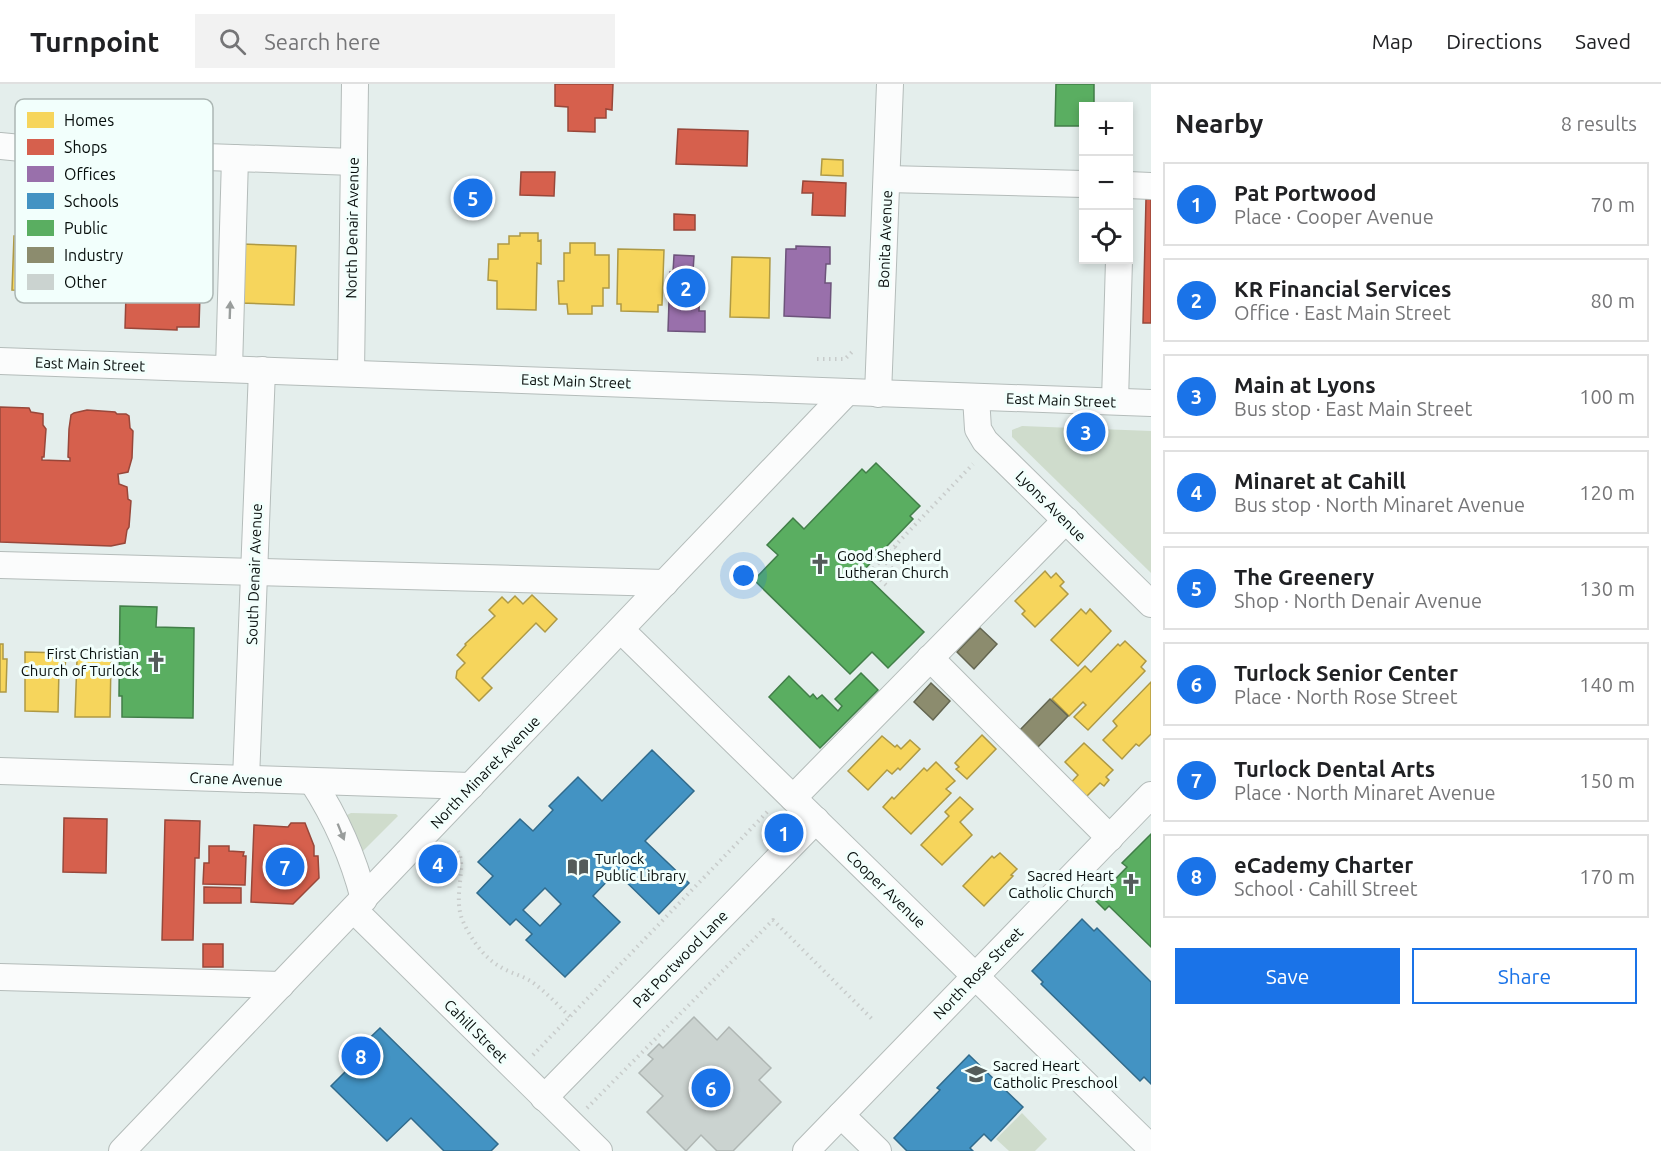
<!DOCTYPE html>
<html lang="en">
<head>
<meta charset="utf-8">
<style>
	:root { --surface:#fff; --page:#f2f2f2; --text:#202124; --muted:#757577; --line:#e0e0e0; --accent:#1a73e8 }
	body { margin:0; font-family:Ubuntu,sans-serif; background:var(--page); color:var(--text) }
	.controls { position:absolute; right:18px; top:18px; display:grid; overflow:hidden; border-radius:0px; box-shadow:0 3px 9px #0003 }
	.controls button { width:54px; height:54px; display:grid; place-items:center; padding:0; border:0; border-bottom:2px solid var(--line); background:var(--surface); color:var(--text); font:30px sans-serif }
	.you { position:absolute; left:744px; top:492px; width:21px; height:21px; margin:-15px; border:4px solid #fff; border-radius:50%; background:#1a73e8; box-shadow:0 0 0 9px #1a73e833 }
	.badge { display:grid; place-items:center; width:39px; height:39px; border-radius:50%; background:var(--accent); color:#fff; font-size:20px; font-weight:700 }
	.pin { position:absolute; translate:-50% -50%; border:3px solid #fff; box-shadow:0 2px 6px #0006 }
	.list { margin:0; padding:0; list-style:none }
	h2 { display:flex; justify-content:space-between; align-items:center; height:78px; margin:0; padding:0 24px; font-size:26px }
	h2 small { font-size:20px; font-weight:400; color:var(--muted) }
	.list li { display:grid; grid-template-columns:39px 1fr auto; gap:18px; align-items:center; box-sizing:border-box; height:84px; margin:0 12px 12px; padding:0 12px; border:2px solid var(--line); border-radius:0px }
	.list b { display:block; font-size:22px; white-space:nowrap }
	.list p { margin:0; font-size:20px; white-space:nowrap; color:var(--muted) }
	.list em { font-size:20px; font-style:normal; color:var(--muted) }
	.actions { display:flex; gap:12px; padding:18px 24px }
	.actions a { flex:1; padding:14px 0; border:2px solid var(--accent); border-radius:0px; text-align:center; font-size:21px; color:var(--accent) }
	.actions .main { background:var(--accent); color:#fff }
	.icon { flex:none; width:33px; height:33px; fill:none; stroke:currentColor; stroke-width:2; stroke-linecap:round; stroke-linejoin:round }
	.map { position:relative; flex:none; width:1151px; height:1067px; overflow:hidden }
	header { display:flex; align-items:center; gap:36px; box-sizing:border-box; height:84px; padding:0 30px; background:var(--surface); border-bottom:2px solid var(--line) }
	header strong { font-size:28px }
	nav { display:flex; gap:33px; margin-inline-start:auto; font-size:21px }
	.search { width:420px; height:54px; background:var(--page); display:flex; align-items:center; gap:15px; box-sizing:border-box; padding:0 21px; border-radius:0px; color:var(--muted); font-size:22px }
	main { display:flex }
	aside { flex:1; background:var(--surface) }
	.map>svg:first-child { display:block }
</style>
</head>
<body>
<header>
<strong>Turnpoint</strong>
<div class="search"><svg class="icon" aria-label="search" viewBox="0 0 24 24"><circle cx="10" cy="10" r="6"/><path d="M15 15l6 6"/></svg>Search here</div>
<nav><a>Map</a><a>Directions</a><a>Saved</a></nav>
</header>
<main>
<div class="map">
<svg width="1151" height="1067" viewBox="0 0 1151 1067">
	<rect width="100%" height="100%" fill="#e4eeec"/>
	<g fill="#cfdccc">
		<polygon points="1022,342 1151,347 1151,489 1012,353 1012,346"/>
		<polygon points="351,729 396,730 398,732 362,768 347,734 347,731"/>
		<polygon points="1022,1029 1047,1055 1035,1067 1009,1067 996,1055"/>
	</g>
	<g fill="#f6d55c" stroke="#ae9944" stroke-width="1.5">
		<polygon points="822,75 843,76 843,92 821,91"/>
		<polygon points="30,141 46,142 46,152 50,152 48,207 12,206 14,152 29,152"/>
		<polygon points="520,149 538,149 538,157 541,156 541,180 537,179 536,226 497,225 497,197 488,196 489,175 498,175 498,160 509,160 509,152 520,152"/>
		<polygon points="570,159 595,159 595,171 609,171 609,204 603,204 603,222 592,222 592,230 568,230 567,220 559,220 558,197 564,197 564,169 570,169"/>
		<polygon points="241,160 296,162 294,221 240,219"/>
		<polygon points="618,165 664,166 662,221 658,221 658,228 621,227 621,220 617,220"/>
		<polygon points="732,173 770,174 769,234 730,233"/>
		<polygon points="1045,487 1051,494 1056,489 1064,498 1060,502 1068,510 1035,543 1022,530 1025,527 1015,517"/>
		<polygon points="532,511 557,535 545,548 536,539 482,594 492,604 479,617 456,594 457,587 465,579 457,571 466,561 465,560 495,532 489,526 502,513 508,519 515,512 523,520"/>
		<polygon points="1081,525 1086,530 1090,525 1111,547 1078,582 1051,556"/>
		<polygon points="1125,557 1146,577 1141,583 1145,587 1088,646 1074,633 1086,621 1083,618 1069,632 1052,615 1085,582 1091,588 1118,560 1120,562"/>
		<polygon points="0,560 3,560 3,575 7,575 6,608 0,608"/>
		<polygon points="25,568 66,569 65,585 59,585 58,628 25,627"/>
		<polygon points="77,575 111,576 110,633 75,633"/>
		<polygon points="1151,598 1151,650 1139,662 1136,660 1122,675 1103,656 1117,642 1113,637"/>
		<polygon points="982,651 996,665 967,695 956,685 959,683 955,679"/>
		<polygon points="882,652 895,663 897,661 901,665 910,656 920,665 900,686 898,684 892,690 887,686 868,706 848,687"/>
		<polygon points="1084,659 1113,686 1106,693 1109,696 1104,702 1100,699 1083,716 1068,702 1078,691 1065,678"/>
		<polygon points="936,678 955,697 946,705 951,709 911,750 883,723 892,713 894,715 924,684 927,687"/>
		<polygon points="960,713 973,725 960,738 972,751 942,781 921,761 949,732 945,728"/>
		<polygon points="1000,769 1017,785 1011,791 1013,792 984,822 963,802 992,772 994,774"/>
	</g>
	<g fill="#d6604d" stroke="#98473a" stroke-width="1.5">
		<polygon points="555,0 613,0 612,26 606,25 606,34 595,34 595,48 568,47 568,23 555,22"/>
		<polygon points="678,45 748,47 747,82 676,80"/>
		<polygon points="521,88 555,88 554,112 520,111"/>
		<polygon points="803,97 846,99 845,132 812,131 813,109 802,109"/>
		<polygon points="129,107 203,109 199,243 177,243 177,246 125,244"/>
		<polygon points="1146,115 1151,115 1151,239 1143,239"/>
		<polygon points="674,130 695,131 695,146 674,146"/>
		<polygon points="0,323 29,324 31,328 43,330 43,341 46,345 44,373 42,373 42,376 70,377 70,374 68,373 69,345 71,331 74,329 87,326 115,328 117,330 126,330 129,332 130,344 133,347 132,374 128,388 118,390 119,400 127,403 128,415 131,417 129,443 127,446 125,459 111,462 0,458"/>
		<polygon points="64,734 107,735 106,789 63,788"/>
		<polygon points="165,736 200,737 199,774 195,774 193,856 162,856"/>
		<polygon points="291,739 305,739 314,762 314,772 318,772 319,794 293,820 251,818 254,741 288,743"/>
		<polygon points="209,762 229,762 229,767 244,768 243,772 246,772 245,801 203,800 204,779 209,779"/>
		<polygon points="204,803 241,804 241,819 204,819"/>
		<rect x="203" y="860" width="20" height="23"/>
	</g>
	<g fill="#9970ab" stroke="#6d537b" stroke-width="1.5">
		<polygon points="796,162 830,163 830,180 826,180 825,199 831,199 830,234 784,232 786,165 796,165"/>
		<polygon points="674,171 694,172 693,188 700,188 699,227 705,227 705,248 668,247 670,188 673,188"/>
	</g>
	<g fill="#4393c3" stroke="#316b8c" stroke-width="1.5" fill-rule="evenodd">
		<path d="M652,666L694,707L645,757L689,799L659,830L616,788L593,812L620,838L565,893L526,856L532,850L516,835L510,841L477,809L493,792L478,778L520,735L533,747L553,726L549,722L578,693L602,717ZM545,804L561,820L540,842L523,826Z"/>
		<polygon points="1082,835 1094,847 1097,844 1151,898 1151,1000 1144,993 1140,997 1041,900 1043,898 1032,887"/>
		<polygon points="380,944 498,1060 491,1067 444,1067 411,1034 387,1057 331,1002 353,980 348,975"/>
		<polygon points="969,971 1023,1023 991,1057 984,1050 970,1064 973,1067 907,1067 894,1054 940,1006 937,1004"/>
	</g>
	<g fill="#5aae61" stroke="#417e48" stroke-width="1.5">
		<polygon points="1056,0 1094,0 1094,22 1084,22 1084,42 1055,42"/>
		<polygon points="876,379 920,422 910,432 913,435 862,488 924,548 888,584 872,568 850,590 754,496 778,471 767,461 793,434 804,445 862,385 866,389"/>
		<polygon points="120,522 157,523 156,543 194,544 193,634 122,633 122,612 119,612"/>
		<polygon points="861,589 878,606 820,664 769,613 789,592 810,613 813,610 817,615 822,611 838,627 842,622 835,615"/>
		<polygon points="1151,750 1151,863 1109,822 1105,826 1095,816 1127,783 1122,779"/>
	</g>
	<g fill="#8c8c6e" stroke="#646651" stroke-width="1.5">
		<polygon points="980,544 997,560 974,585 957,568"/>
		<polygon points="931,599 950,617 933,636 914,618"/>
		<polygon points="1050,615 1068,632 1036,665 1018,648"/>
	</g>
	<polygon fill="#cbd3d0" stroke="#afb6b3" stroke-width="1.5" points="694,933 717,956 729,943 771,984 759,996 781,1018 733,1067 717,1067 701,1051 686,1067 647,1028 663,1012 639,989 653,975 648,971 659,960 663,964"/>
	<g fill="none" stroke-linecap="round" stroke-linejoin="round">
		<defs>
			<g id="minor">
				<polyline points="0,62 62,68 354,78"/>
				<polyline points="887,95 1084,100"/>
				<polyline points="1128,101 1151,102"/>
				<polyline points="0,277 1151,319"/>
				<polyline points="229,285 235,74"/>
				<polyline points="351,289 355,0"/>
				<polyline points="878,310 890,0"/>
				<polyline points="976,313 978,345 985,357 1151,520"/>
				<polyline points="1115,317 1119,176"/>
				<polyline points="0,481 665,499"/>
				<polyline points="621,546 1151,1064"/>
				<polyline points="930,574 1110,754"/>
				<polyline points="0,687 471,702"/>
				<polyline points="246,695 262,286"/>
				<path d="M312,697C336,734 353,772 364,815"/>
				<polyline points="793,714 1066,436"/>
				<polyline points="354,826 599,1067"/>
				<polyline points="0,893 281,901"/>
				<polyline points="544,1014 816,736"/>
				<polyline points="841,1031 878,1067"/>
				<polyline points="122,1067 847,308"/>
				<polyline points="806,1067 1151,711"/>
			</g>
		</defs>
		<use href="#minor" stroke="#b4bcba" stroke-width="28"/>
		<g stroke="#c8cccb" stroke-width="4" stroke-dasharray="1.5 4.5" stroke-linecap="butt">
			<polyline points="817,275 845,275 852,268"/>
			<polyline points="895,463 910,478"/>
			<polyline points="882,475 899,491"/>
			<polyline points="886,501 871,487 973,380"/>
			<path d="M458,767C467,783 453,811 462,835C469,852 483,873 499,882C509,889 522,891 532,898C546,908 558,921 570,933"/>
			<polyline points="533,971 768,727"/>
			<polyline points="587,1024 773,836 874,937"/>
		</g>
		<use href="#minor" stroke="#fbfcfc" stroke-width="26"/>
	</g>
	<defs><path id="oneway-solid" d="M-6-.8H1V-3.2L6.5 0L1 3.2V.8H-6Z" transform="scale(1.5)"/></defs>
	<g fill="#999d9c">
		<use href="#oneway-solid" transform="translate(230 226) rotate(-88)"/>
		<use href="#oneway-solid" transform="translate(341 748) rotate(68)"/>
	</g>
	<defs>
		<symbol id="church-bare" viewBox="-9 -9 18 18"><path d="M-1.2-6h2.4v3.5h3.3v2.4h-3.3V6h-2.4V-.1h-3.3v-2.4h3.3Z" fill="#545c5a" stroke="#f2fffc" stroke-width="2.5" paint-order="stroke"/></symbol>
		<symbol id="library-bare" viewBox="-9 -9 18 18"><path d="M-6-4Q-3-5.5-.7-3.5V5Q-3 3-6 4ZM6-4Q3-5.5 .7-3.5V5Q3 3 6 4Z" fill="#545c5a" stroke="#f2fffc" stroke-width="2.5" paint-order="stroke"/></symbol>
		<symbol id="school-bare" viewBox="-9 -9 18 18"><path d="M0-5L7-2L0 1L-7-2ZM-4 1L0 2.5L4 1V4Q0 6-4 4Z" fill="#545c5a" stroke="#f2fffc" stroke-width="2.5" paint-order="stroke"/></symbol>
	</defs>
	<g fill-rule="evenodd">
		<use href="#church-bare" x="805" y="465" width="30" height="30"/>
		<use href="#church-bare" x="141" y="563" width="30" height="30"/>
		<use href="#library-bare" x="563" y="768" width="30" height="30"/>
		<use href="#church-bare" x="1116" y="785" width="30" height="30"/>
		<use href="#school-bare" x="961" y="975" width="30" height="30"/>
	</g>
	<g text-anchor="middle" dominant-baseline="central" stroke-width="6" stroke-linejoin="round" paint-order="stroke">
		<g font-size="15" fill="#070e0c" stroke="#f2fffc">
			<text transform="translate(352 144) rotate(-89)">North Denair Avenue</text>
			<text transform="translate(885 155) rotate(-88)">Bonita Avenue</text>
			<text transform="translate(90 280) rotate(2)">East Main Street</text>
			<text transform="translate(576 297) rotate(2)">East Main Street</text>
			<text transform="translate(1061 316) rotate(2)">East Main Street</text>
			<text transform="translate(1051 422) rotate(45)">Lyons Avenue</text>
			<text transform="translate(254 490) rotate(-88)">South Denair Avenue</text>
			<text transform="translate(485 688) rotate(-46)">North Minaret Avenue</text>
			<text transform="translate(236 695) rotate(2)">Crane Avenue</text>
			<text transform="translate(886 805) rotate(44)">Cooper Avenue</text>
			<text transform="translate(680 875) rotate(-46)">Pat Portwood Lane</text>
			<text transform="translate(978 889) rotate(-46)">North Rose Street</text>
			<text transform="translate(476 947) rotate(45)">Cahill Street</text>
		</g>
		<g font-size="15" fill="#070e0c" stroke="#f2fffc" text-anchor="start">
			<text x="837" y="471">Good Shepherd<tspan x="837" dy="17">Lutheran Church</tspan></text>
			<text x="139" y="569" text-anchor="end">First Christian<tspan x="139" dy="17">Church of Turlock</tspan></text>
			<text x="595" y="774">Turlock<tspan x="595" dy="17">Public Library</tspan></text>
			<text x="1114" y="791" text-anchor="end">Sacred Heart<tspan x="1114" dy="17">Catholic Church</tspan></text>
			<text x="993" y="981">Sacred Heart<tspan x="993" dy="17">Catholic Preschool</tspan></text>
		</g>
	</g>
	<rect x="15" y="15" width="198" height="204" rx="9" fill="#f2fffc" stroke="#acb7b4" stroke-width="1.5"/>
	<rect x="27" y="28" width="27" height="16" fill="#f6d55c"/>
	<rect x="27" y="55" width="27" height="16" fill="#d6604d"/>
	<rect x="27" y="82" width="27" height="16" fill="#9970ab"/>
	<rect x="27" y="109" width="27" height="16" fill="#4393c3"/>
	<rect x="27" y="136" width="27" height="16" fill="#5aae61"/>
	<rect x="27" y="163" width="27" height="16" fill="#8c8c6e"/>
	<rect x="27" y="190" width="27" height="16" fill="#cbd3d0"/>
	<g font-size="16" fill="#070e0c">
		<text x="64" y="42">Homes</text>
		<text x="64" y="69">Shops</text>
		<text x="64" y="96">Offices</text>
		<text x="64" y="123">Schools</text>
		<text x="64" y="150">Public</text>
		<text x="64" y="177">Industry</text>
		<text x="64" y="204">Other</text>
	</g>
</svg>
<div class="controls">
<button>+</button>
<button>−</button>
<button><svg class="icon" aria-label="locate" viewBox="0 0 24 24"><circle cx="12" cy="12" r="6"/><path d="M12 2v4M12 18v4M2 12h4M18 12h4"/></svg></button>
</div>
<div class="you"></div>
<div class="pin badge" style="left:784px;top:749px">1</div>
<div class="pin badge" style="left:686px;top:204px">2</div>
<div class="pin badge" style="left:1086px;top:348px">3</div>
<div class="pin badge" style="left:438px;top:780px">4</div>
<div class="pin badge" style="left:473px;top:114px">5</div>
<div class="pin badge" style="left:711px;top:1004px">6</div>
<div class="pin badge" style="left:285px;top:783px">7</div>
<div class="pin badge" style="left:361px;top:972px">8</div>
</div>
<aside>
<h2>Nearby<small>8 results</small></h2>
<ul class="list">
<li><span class="badge">1</span><div><b>Pat Portwood</b><p>Place · Cooper Avenue</p></div><em>70 m</em></li>
<li><span class="badge">2</span><div><b>KR Financial Services</b><p>Office · East Main Street</p></div><em>80 m</em></li>
<li><span class="badge">3</span><div><b>Main at Lyons</b><p>Bus stop · East Main Street</p></div><em>100 m</em></li>
<li><span class="badge">4</span><div><b>Minaret at Cahill</b><p>Bus stop · North Minaret Avenue</p></div><em>120 m</em></li>
<li><span class="badge">5</span><div><b>The Greenery</b><p>Shop · North Denair Avenue</p></div><em>130 m</em></li>
<li><span class="badge">6</span><div><b>Turlock Senior Center</b><p>Place · North Rose Street</p></div><em>140 m</em></li>
<li><span class="badge">7</span><div><b>Turlock Dental Arts</b><p>Place · North Minaret Avenue</p></div><em>150 m</em></li>
<li><span class="badge">8</span><div><b>eCademy Charter</b><p>School · Cahill Street</p></div><em>170 m</em></li>
</ul>
<div class="actions"><a class="main">Save</a><a>Share</a></div>
</aside>
</main>
</body>
</html>
